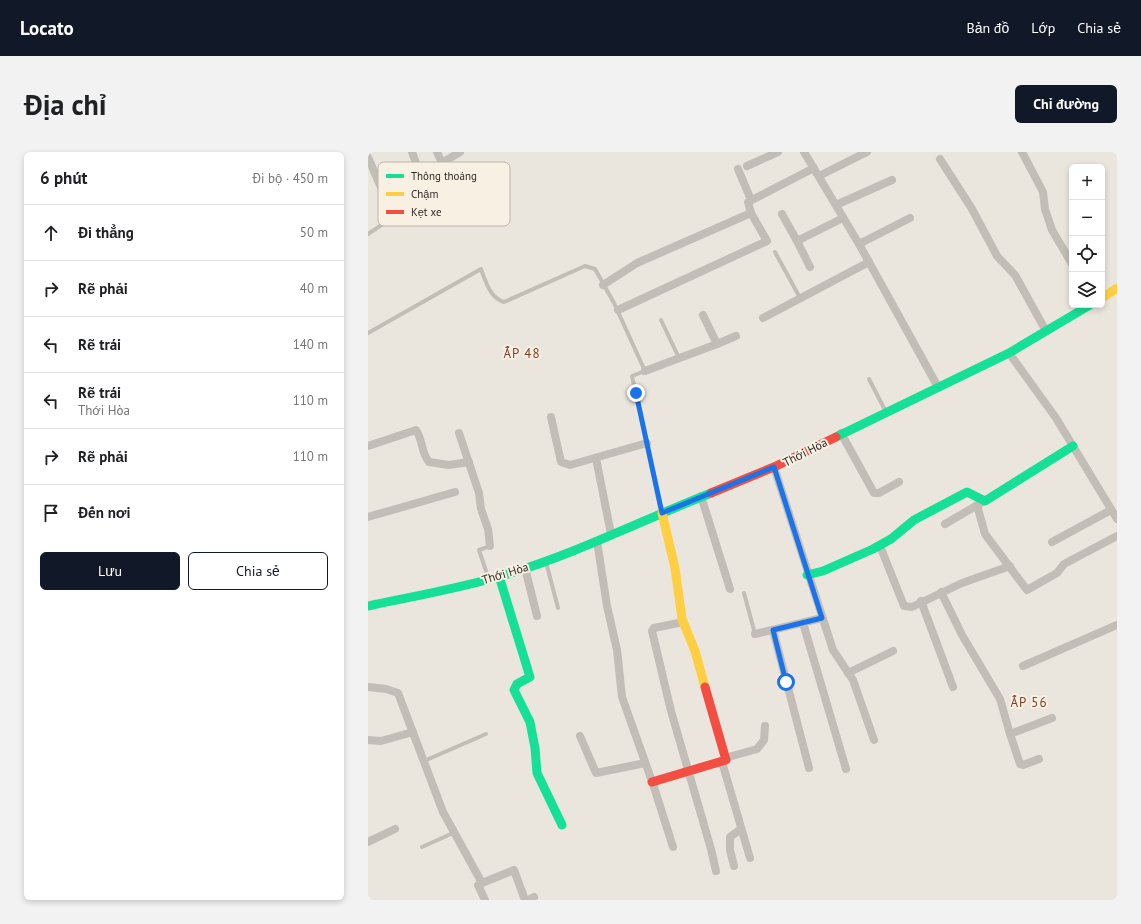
<!DOCTYPE html>
<html lang="vi">
<head>
<meta charset="utf-8">
<style>
	:root { --surface:#fff; --page:#f2f2f2; --text:#202124; --muted:#757577; --line:#e0e0e0; --accent:#111827 }
	body { margin:0; font-family:"PT Sans",sans-serif; background:var(--page); color:var(--text) }
	.controls { position:absolute; right:12px; top:12px; display:grid; overflow:hidden; border-radius:6px; box-shadow:0 2px 6px #0003 }
	.controls button { width:36px; height:36px; display:grid; place-items:center; padding:0; border:0; border-bottom:1px solid var(--line); background:var(--surface); color:var(--text); font:20px sans-serif }
	.stop { position:absolute; width:12px; height:12px; margin:-9px; border:3px solid #1a73e8; border-radius:50%; background:#fff }
	.stop.end { background:#1a73e8; border-color:#fff; box-shadow:0 1px 4px #0008 }
	.list { margin:0; padding:0; list-style:none }
	h2 { display:flex; justify-content:space-between; align-items:center; height:52px; margin:0; padding:0 16px; font-size:17px }
	h2 small { font-size:13px; font-weight:400; color:var(--muted) }
	.list li { display:grid; grid-template-columns:26px 1fr auto; gap:12px; align-items:center; box-sizing:border-box; height:56px; padding:0 16px; border-top:1px solid var(--line) }
	.list b { display:block; font-size:15px; white-space:nowrap }
	.list p { margin:0; font-size:13px; white-space:nowrap; color:var(--muted) }
	.list em { font-size:13px; font-style:normal; color:var(--muted) }
	.actions { display:flex; gap:8px; padding:12px 16px }
	.actions a { flex:1; padding:9px 0; border:1px solid var(--accent); border-radius:6px; text-align:center; font-size:14px; color:var(--accent) }
	.actions .main { background:var(--accent); color:#fff }
	.icon { flex:none; width:22px; height:22px; fill:none; stroke:currentColor; stroke-width:2; stroke-linecap:round; stroke-linejoin:round }
	.map { position:relative; flex:none; width:749px; height:748px; overflow:hidden; border-radius:6px }
	header { display:flex; align-items:center; gap:24px; box-sizing:border-box; height:56px; padding:0 20px; background:var(--accent); color:#fff }
	header strong { font-size:19px }
	nav { display:flex; gap:22px; margin-inline-start:auto; font-size:14px }
	.intro { display:flex; align-items:center; justify-content:space-between; box-sizing:border-box; height:96px; padding:0 24px }
	h1 { margin:0; font-size:28px }
	.button { padding:10px 18px; border-radius:6px; background:var(--accent); color:#fff; font-size:14px; font-weight:700 }
	main { display:flex; gap:24px; padding:0 24px }
	aside { flex:1; background:var(--surface); border-radius:6px; box-shadow:0 2px 6px #0003 }
	.map>svg:first-child { display:block }
</style>
</head>
<body>
<header>
<strong>Locato</strong>
<nav><a>Bản đồ</a><a>Lớp</a><a>Chia sẻ</a></nav>
</header>
<div class="intro"><h1>Địa chỉ</h1><a class="button">Chỉ đường</a></div>
<main>
<aside>
<h2>6 phút<small>Đi bộ · 450 m</small></h2>
<ul class="list">
<li><svg class="icon" aria-label="ahead" viewBox="0 0 24 24"><path d="M12 20V5M6 11l6-6 6 6"/></svg><div><b>Đi thẳng</b></div><em>50 m</em></li>
<li><svg class="icon" aria-label="right" viewBox="0 0 24 24"><path d="M7 20v-9h11M14 6l5 5-5 5"/></svg><div><b>Rẽ phải</b></div><em>40 m</em></li>
<li><svg class="icon" aria-label="left" viewBox="0 0 24 24"><path d="M17 20v-9H6M10 6l-5 5 5 5"/></svg><div><b>Rẽ trái</b></div><em>140 m</em></li>
<li><svg class="icon" aria-label="left" viewBox="0 0 24 24"><path d="M17 20v-9H6M10 6l-5 5 5 5"/></svg><div><b>Rẽ trái</b><p>Thới Hòa</p></div><em>110 m</em></li>
<li><svg class="icon" aria-label="right" viewBox="0 0 24 24"><path d="M7 20v-9h11M14 6l5 5-5 5"/></svg><div><b>Rẽ phải</b></div><em>110 m</em></li>
<li><svg class="icon" aria-label="arrive" viewBox="0 0 24 24"><path d="M6 21V4h12l-3 4 3 4H6"/></svg><div><b>Đến nơi</b></div></li>
</ul>
<div class="actions"><a class="main">Lưu</a><a>Chia sẻ</a></div>
</aside>
<div class="map">
<svg width="749" height="748" viewBox="0 0 749 748">
	<rect width="100%" height="100%" fill="#eae5dd"/>
	<g fill="none" stroke-linecap="round" stroke-linejoin="round">
		<g stroke="#c2bdb7" stroke-width="4">
			<polyline points="0,82 24,66"/>
			<polyline points="407,100 432,146"/>
			<polyline points="293,168 311,206"/>
			<path d="M0,181L113,117C118,130 122,146 136,150L217,114L227,117L246,151L277,219L264,224L293,360"/>
			<polyline points="501,227 518,260"/>
			<polyline points="178,410 190,456"/>
			<polyline points="120,425 111,398 122,394"/>
			<polyline points="376,441 387,482"/>
			<polyline points="56,609 118,582"/>
			<polyline points="54,695 85,681"/>
		</g>
		<g stroke="#c2bdb7" stroke-width="8">
			<polyline points="44,0 55,30 61,37"/>
			<polyline points="69,0 74,11 92,0"/>
			<polyline points="436,0 491,92 570,235"/>
			<polyline points="654,0 675,40 677,57 684,78 704,112"/>
			<polyline points="0,5 20,52"/>
			<polyline points="572,7 604,57 629,104 647,123 678,179"/>
			<polyline points="379,14 410,0"/>
			<polyline points="370,17 383,48"/>
			<polyline points="451,24 499,0"/>
			<polyline points="468,53 524,28"/>
			<polyline points="414,62 429,89 475,66"/>
			<polyline points="429,89 442,115"/>
			<polyline points="491,92 542,66"/>
			<polyline points="235,133 269,111 383,61 380,50 446,16"/>
			<polyline points="250,158 399,89 383,61"/>
			<polyline points="395,166 501,110"/>
			<polyline points="349,192 368,184"/>
			<polyline points="641,201 688,266 749,367"/>
			<polyline points="277,219 349,192 335,163"/>
			<polyline points="183,265 193,310 202,313 279,291"/>
			<polyline points="91,281 111,341 113,357 120,377 122,394"/>
			<polyline points="473,281 506,341 511,341 531,330"/>
			<path d="M0,294L48,278C55,288 53,301 61,310L81,313L101,310"/>
			<polyline points="228,306 243,382"/>
			<polyline points="406,315 465,498 485,528 506,588"/>
			<polyline points="333,344 362,437"/>
			<polyline points="609,353 617,382 659,438 689,421 696,412 749,384"/>
			<polyline points="0,365 87,340"/>
			<polyline points="577,372 613,351"/>
			<polyline points="229,389 239,454 249,498 254,545 286,635 305,695"/>
			<polyline points="684,390 743,358"/>
			<polyline points="512,394 536,454 544,455 594,431 642,414"/>
			<polyline points="157,416 169,464"/>
			<polyline points="573,440 594,483 632,547 642,582 684,566"/>
			<polyline points="553,449 585,535"/>
			<polyline points="315,470 286,476 284,479 303,559 343,697 348,719"/>
			<polyline points="435,471 478,617"/>
			<polyline points="405,478 441,616"/>
			<polyline points="387,482 454,466"/>
			<polyline points="655,514 749,473"/>
			<polyline points="480,521 525,499"/>
			<polyline points="1,535 18,537 30,541 75,660 114,731 110,733 117,748"/>
			<polyline points="642,582 652,612 655,613 671,607"/>
			<polyline points="212,584 228,621 277,611"/>
			<polyline points="0,588 13,589 45,580"/>
			<polyline points="357,606 389,597 396,588 397,574"/>
			<polyline points="354,610 382,706"/>
			<polyline points="0,690 27,677"/>
			<polyline points="366,714 362,698 362,685 373,677"/>
			<polyline points="114,731 146,718 157,748"/>
			<polyline points="160,748 166,745"/>
		</g>
		<g stroke="#16e098" stroke-width="9">
			<polyline points="468,285 641,201 722,153"/>
			<polyline points="439,423 455,419 505,397 523,387 546,368 599,340 617,349 705,294"/>
			<polyline points="131,424 162,525 149,532 146,538 162,570 167,596 169,621 194,673"/>
			<path d="M0,454C47,444 94,436 140,422C209,401 275,368 343,341"/>
		</g>
		<g stroke="#ffcf43" stroke-width="9">
			<polyline points="734,146 749,136"/>
			<polyline points="294,361 307,416 314,467 327,499 337,535"/>
		</g>
		<g stroke="#f24e42" stroke-width="9">
			<polyline points="343,341 406,315 468,285"/>
			<polyline points="284,630 358,608 337,535"/>
		</g>
	</g>
	<g fill="none" stroke-linecap="round" stroke-linejoin="round">
		<polyline stroke="#1a73e8" stroke-width="5" points="268,241 294,361 406,315 454,466 405,478 418,530"/>
	</g>
	<g text-anchor="middle" dominant-baseline="central" stroke-width="4" stroke-linejoin="round" paint-order="stroke">
		<g font-size="12" fill="#322a26" stroke="#f7f0e3">
			<text transform="translate(437 300) rotate(-27)">Thới Hòa</text>
			<text transform="translate(137 421) rotate(-17)">Thới Hòa</text>
		</g>
		<g font-size="13" letter-spacing="1" fill="#7c3f24" stroke="#f7f0e3">
			<text x="154" y="201">ẤP 48</text>
			<text x="661" y="550">ẤP 56</text>
		</g>
	</g>
	<rect x="10" y="10" width="132" height="64" rx="6" fill="#f7f0e3" stroke="#bcb5aa" stroke-width="1"/>
	<rect x="18" y="22" width="18" height="4" fill="#16e098"/>
	<rect x="18" y="40" width="18" height="4" fill="#ffcf43"/>
	<rect x="18" y="58" width="18" height="4" fill="#f24e42"/>
	<g font-size="11" fill="#322a26">
		<text x="43" y="28">Thông thoáng</text>
		<text x="43" y="46">Chậm</text>
		<text x="43" y="64">Kẹt xe</text>
	</g>
</svg>
<div class="controls">
<button>+</button>
<button>−</button>
<button><svg class="icon" aria-label="locate" viewBox="0 0 24 24"><circle cx="12" cy="12" r="6"/><path d="M12 2v4M12 18v4M2 12h4M18 12h4"/></svg></button>
<button><svg class="icon" aria-label="layers" viewBox="0 0 24 24"><path d="M12 4l9 5-9 5-9-5zM3 14l9 5 9-5"/></svg></button>
</div>
<div class="stop" style="left:418px;top:530px"></div>
<div class="stop end" style="left:268px;top:241px"></div>
</div>
</main>
</body>
</html>
